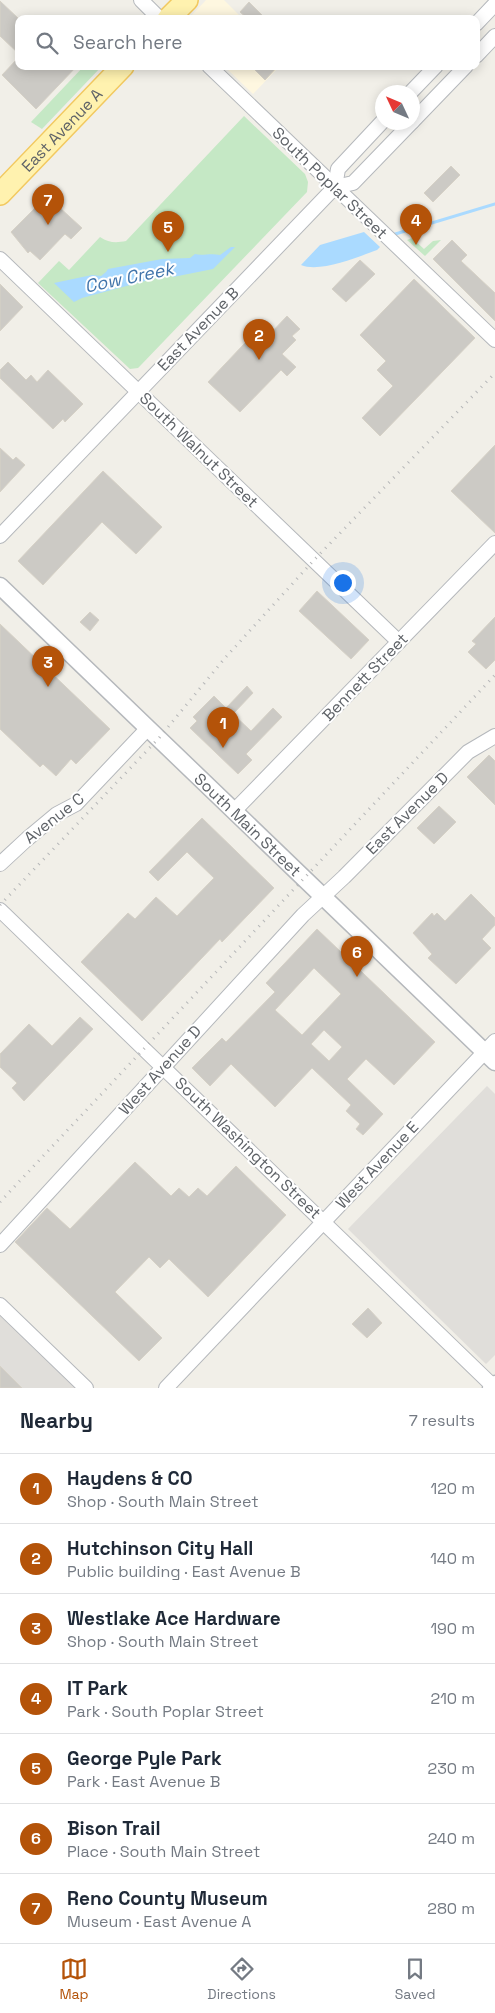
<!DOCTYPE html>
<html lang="en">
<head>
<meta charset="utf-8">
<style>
	:root { --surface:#fff; --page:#f6f6f7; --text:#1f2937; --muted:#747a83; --line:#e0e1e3; --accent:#b45309 }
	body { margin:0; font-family:"Space Grotesk",sans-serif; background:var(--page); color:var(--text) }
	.compass { position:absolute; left:375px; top:85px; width:45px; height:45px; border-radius:50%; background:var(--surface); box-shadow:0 2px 12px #0003; rotate:314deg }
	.you { position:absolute; left:342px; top:582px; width:18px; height:18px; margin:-12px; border:4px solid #fff; border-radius:50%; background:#1a73e8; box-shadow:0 0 0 8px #1a73e833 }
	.badge { display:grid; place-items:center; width:32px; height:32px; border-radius:50%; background:var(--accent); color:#fff; font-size:16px; font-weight:700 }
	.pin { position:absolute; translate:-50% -41px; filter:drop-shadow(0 1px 2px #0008) }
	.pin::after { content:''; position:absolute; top:26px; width:18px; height:15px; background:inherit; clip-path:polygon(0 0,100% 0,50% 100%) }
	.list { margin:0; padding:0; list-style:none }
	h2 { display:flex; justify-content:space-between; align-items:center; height:65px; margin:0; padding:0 20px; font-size:21px }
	h2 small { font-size:16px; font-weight:400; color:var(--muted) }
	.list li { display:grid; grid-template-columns:32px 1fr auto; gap:15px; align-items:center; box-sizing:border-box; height:70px; padding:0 20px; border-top:1px solid var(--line) }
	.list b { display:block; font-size:19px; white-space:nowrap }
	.list p { margin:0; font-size:16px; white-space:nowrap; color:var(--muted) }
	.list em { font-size:16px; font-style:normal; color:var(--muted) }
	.icon { flex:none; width:28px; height:28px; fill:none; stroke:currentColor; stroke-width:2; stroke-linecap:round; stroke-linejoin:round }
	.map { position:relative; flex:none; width:495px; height:1388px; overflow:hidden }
	.search { position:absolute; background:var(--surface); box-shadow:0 2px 12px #0003; left:15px; right:15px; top:15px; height:55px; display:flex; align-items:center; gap:12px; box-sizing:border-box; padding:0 18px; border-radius:10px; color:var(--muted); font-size:19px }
	.sheet { height:555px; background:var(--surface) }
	nav { display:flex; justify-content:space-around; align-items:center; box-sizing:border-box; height:70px; border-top:1px solid var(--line); background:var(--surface); font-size:14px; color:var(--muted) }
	nav a { display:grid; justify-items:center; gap:2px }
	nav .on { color:var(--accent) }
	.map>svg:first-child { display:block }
</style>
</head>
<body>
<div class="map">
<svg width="495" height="1388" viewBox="0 0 495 1388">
	<rect width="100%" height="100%" fill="#f1efe8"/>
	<g fill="#fef7e0">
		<polygon points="206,0 224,0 243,19 188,19"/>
		<polygon points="224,66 280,66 253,94"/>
	</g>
	<g fill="#e0deda">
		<polygon points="487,1086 495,1094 495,1355 486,1364 348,1229"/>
		<polygon points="0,1315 76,1388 0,1388"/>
	</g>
	<g fill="#c5e8c5">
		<polygon points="84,66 102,66 42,129 31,122"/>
		<path d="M244,116L305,174L308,182L307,192L141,365L138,368L130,369L38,283L59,261L69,270L100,237C109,243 116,243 126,241Z"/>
		<polygon points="412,238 424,249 433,241 441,240 425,256 407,240"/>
	</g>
	<g fill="#aadaff">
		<path d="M364,232L380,247L377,250C358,257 320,273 301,265L320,245Z"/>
		<path d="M231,247H235L213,269L173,277L171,274L82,298L74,302L54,283L92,275L101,276L106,272L108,269L162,259L190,258L195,254C201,256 211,253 220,255Z"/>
	</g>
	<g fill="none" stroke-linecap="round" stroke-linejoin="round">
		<polyline stroke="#aadaff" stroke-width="3" points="392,235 495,204"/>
	</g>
	<g fill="#cccac5" stroke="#d6d1c6" fill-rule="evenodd">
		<polygon points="0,1 19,19 19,54 0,36"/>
		<polygon points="249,2 266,19 248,19 240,12"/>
		<polygon points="19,57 19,66 77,66 36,109 2,75"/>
		<polygon points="251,66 278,66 265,80"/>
		<polygon points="451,166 460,175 433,202 424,193"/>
		<polygon points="47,196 82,228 71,239 65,234 40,260 30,251 28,253 11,232"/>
		<polygon points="452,240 467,255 461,261 495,293 495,321 433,259"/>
		<polygon points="360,260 375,274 346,302 332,289"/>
		<polygon points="414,279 475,338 380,436 362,418 393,386 377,370 386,361 360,335"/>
		<polygon points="0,284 23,307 0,331"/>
		<polygon points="287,316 300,329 292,336 296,340 282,354 296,367 287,376 281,370 240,412 208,382 261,326 270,334"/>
		<polygon points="8,362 26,380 31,375 37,382 48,370 83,404 65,422 63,419 53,429 0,378 0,370"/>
		<polygon points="495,445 495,533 451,491"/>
		<polygon points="0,448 13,460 16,457 25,465 0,492"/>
		<polygon points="103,471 162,527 136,554 102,522 43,585 18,561"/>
		<polygon points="317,591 369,640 351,659 299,611"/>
		<polygon points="90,612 99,620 90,631 80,622"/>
		<polygon points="495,617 495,660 486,669 468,652 476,644 472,641"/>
		<polygon points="0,624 110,729 76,764 71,759 56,776 43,764 40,767 0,729"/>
		<polygon points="247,686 253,693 233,714 251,731 273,708 282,717 246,754 252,760 238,774 190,728 197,721 193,717 214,696 226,708"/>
		<polygon points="489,755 495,761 495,805 467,777"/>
		<polygon points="439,806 456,822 434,844 417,828"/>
		<polygon points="202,818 274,888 222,942 220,939 142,1021 81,962 128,913 135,919 156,897 177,916 214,878 187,852 158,881 149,872"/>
		<polygon points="471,894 495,918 495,925 482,939 491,948 456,984 428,958 432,954 413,933 432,913 434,916 437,913 445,921"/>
		<path d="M317,929L435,1042L394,1085L366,1059L347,1079L383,1114L363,1135L356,1129L360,1124L346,1111L351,1105L312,1068L275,1107L231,1064L210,1086L192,1068L222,1038L226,1042L275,992L266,983ZM314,968L341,994L302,1035L275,1010ZM324,1030L342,1047L329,1061L311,1044Z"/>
		<polygon points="80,1017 93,1029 24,1101 12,1088 17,1083 0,1067 0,1054 29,1024 52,1046"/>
		<polygon points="135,1162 171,1196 179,1188 189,1197 198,1188 207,1196 236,1166 286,1215 208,1297 169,1259 160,1268 149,1257 115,1292 162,1338 139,1361 15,1242 47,1208 70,1229"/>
		<polygon points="368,1308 382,1323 367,1338 352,1324"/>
		<polygon points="0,1366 22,1388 0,1388"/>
	</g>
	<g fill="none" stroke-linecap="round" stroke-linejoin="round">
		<defs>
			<g id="minor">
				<polyline points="141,0 160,19"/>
				<polyline points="476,24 495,4"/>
				<polyline points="476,56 495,36"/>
				<polyline points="209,66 495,340"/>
				<polyline points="411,92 436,66"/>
				<polyline points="412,122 466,66"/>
				<polyline points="335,187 338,169 382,122"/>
				<polyline points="0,259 399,642"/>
				<polyline points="0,536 335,187 353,183 412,122"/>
				<polyline points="234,811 495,543"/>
				<polyline points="0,864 27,839 57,814 76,804 148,728"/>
				<polyline points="0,910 495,1388"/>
				<polyline points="0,1245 303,915 344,877 468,752 495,736"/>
				<polyline points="0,1305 86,1388"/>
				<polyline points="166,1388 495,1041"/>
			</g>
			<g id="tertiary">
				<path id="s1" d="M0,586L495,1062"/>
				<polyline points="491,1388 495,1384"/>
			</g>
			<g id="primary">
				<polyline points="168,19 187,0"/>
				<path id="s2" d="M0,194L123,66"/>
			</g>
		</defs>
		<use href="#minor" stroke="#b5b8bc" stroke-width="16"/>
		<use href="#tertiary" stroke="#b5b8bc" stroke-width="19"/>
		<use href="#primary" stroke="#f2c960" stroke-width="24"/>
		<use href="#minor" stroke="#fff" stroke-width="14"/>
		<use href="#tertiary" stroke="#fff" stroke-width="16"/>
		<use href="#primary" stroke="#fff2af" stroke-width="21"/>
		<g stroke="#b6b7b8" stroke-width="3" stroke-dasharray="1 6" stroke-linecap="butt">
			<polyline points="0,905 159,738 225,658 314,560 495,373"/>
			<polyline points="0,1202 495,675"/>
		</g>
	</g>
	<g text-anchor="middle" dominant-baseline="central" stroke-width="4" stroke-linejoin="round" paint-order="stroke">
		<g font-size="16" fill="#5f6368" stroke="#fff">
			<text stroke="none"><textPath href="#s2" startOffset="89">East Avenue A</textPath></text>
			<text transform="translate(330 183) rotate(44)">South Poplar Street</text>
			<text transform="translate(198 329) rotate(-46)">East Avenue B</text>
			<text transform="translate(199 450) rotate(44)">South Walnut Street</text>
			<text transform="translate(365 677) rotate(-46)">Bennett Street</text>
			<text transform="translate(407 813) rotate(-45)">East Avenue D</text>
			<text transform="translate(54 818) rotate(-38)">Avenue C</text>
			<text stroke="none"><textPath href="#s1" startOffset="344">South Main Street</textPath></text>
			<text transform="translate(160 1070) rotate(-48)">West Avenue D</text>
			<text transform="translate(248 1148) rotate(44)">South Washington Street</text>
			<text transform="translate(377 1165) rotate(-47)">West Avenue E</text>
		</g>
		<g font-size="18" font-style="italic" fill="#4174aa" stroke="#fff">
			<text transform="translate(129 277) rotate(-12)">Cow Creek</text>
		</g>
	</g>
</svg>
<svg class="compass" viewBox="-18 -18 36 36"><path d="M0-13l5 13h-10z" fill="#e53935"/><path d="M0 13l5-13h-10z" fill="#747a83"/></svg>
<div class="you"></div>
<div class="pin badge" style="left:223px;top:748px">1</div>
<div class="pin badge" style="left:259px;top:360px">2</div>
<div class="pin badge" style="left:48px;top:687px">3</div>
<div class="pin badge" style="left:416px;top:245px">4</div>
<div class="pin badge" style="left:168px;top:252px">5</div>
<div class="pin badge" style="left:357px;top:977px">6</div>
<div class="pin badge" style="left:48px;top:225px">7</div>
<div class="search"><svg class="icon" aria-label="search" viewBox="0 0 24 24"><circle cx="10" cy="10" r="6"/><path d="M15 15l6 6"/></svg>Search here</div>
</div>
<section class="sheet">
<h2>Nearby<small>7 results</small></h2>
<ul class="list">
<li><span class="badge">1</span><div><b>Haydens &amp; CO</b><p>Shop · South Main Street</p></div><em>120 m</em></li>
<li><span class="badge">2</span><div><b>Hutchinson City Hall</b><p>Public building · East Avenue B</p></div><em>140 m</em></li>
<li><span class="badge">3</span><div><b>Westlake Ace Hardware</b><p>Shop · South Main Street</p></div><em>190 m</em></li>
<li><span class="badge">4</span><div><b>IT Park</b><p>Park · South Poplar Street</p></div><em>210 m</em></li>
<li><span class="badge">5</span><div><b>George Pyle Park</b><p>Park · East Avenue B</p></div><em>230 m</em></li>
<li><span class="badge">6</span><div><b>Bison Trail</b><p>Place · South Main Street</p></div><em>240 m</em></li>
<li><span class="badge">7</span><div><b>Reno County Museum</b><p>Museum · East Avenue A</p></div><em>280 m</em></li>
</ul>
</section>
<nav>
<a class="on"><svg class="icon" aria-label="map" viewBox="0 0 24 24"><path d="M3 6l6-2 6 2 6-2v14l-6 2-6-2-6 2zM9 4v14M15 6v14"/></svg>Map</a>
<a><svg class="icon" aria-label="directions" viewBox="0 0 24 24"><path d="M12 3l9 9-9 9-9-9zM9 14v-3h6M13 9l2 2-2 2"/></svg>Directions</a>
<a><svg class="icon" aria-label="saved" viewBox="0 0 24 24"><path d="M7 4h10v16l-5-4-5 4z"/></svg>Saved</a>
</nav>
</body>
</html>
